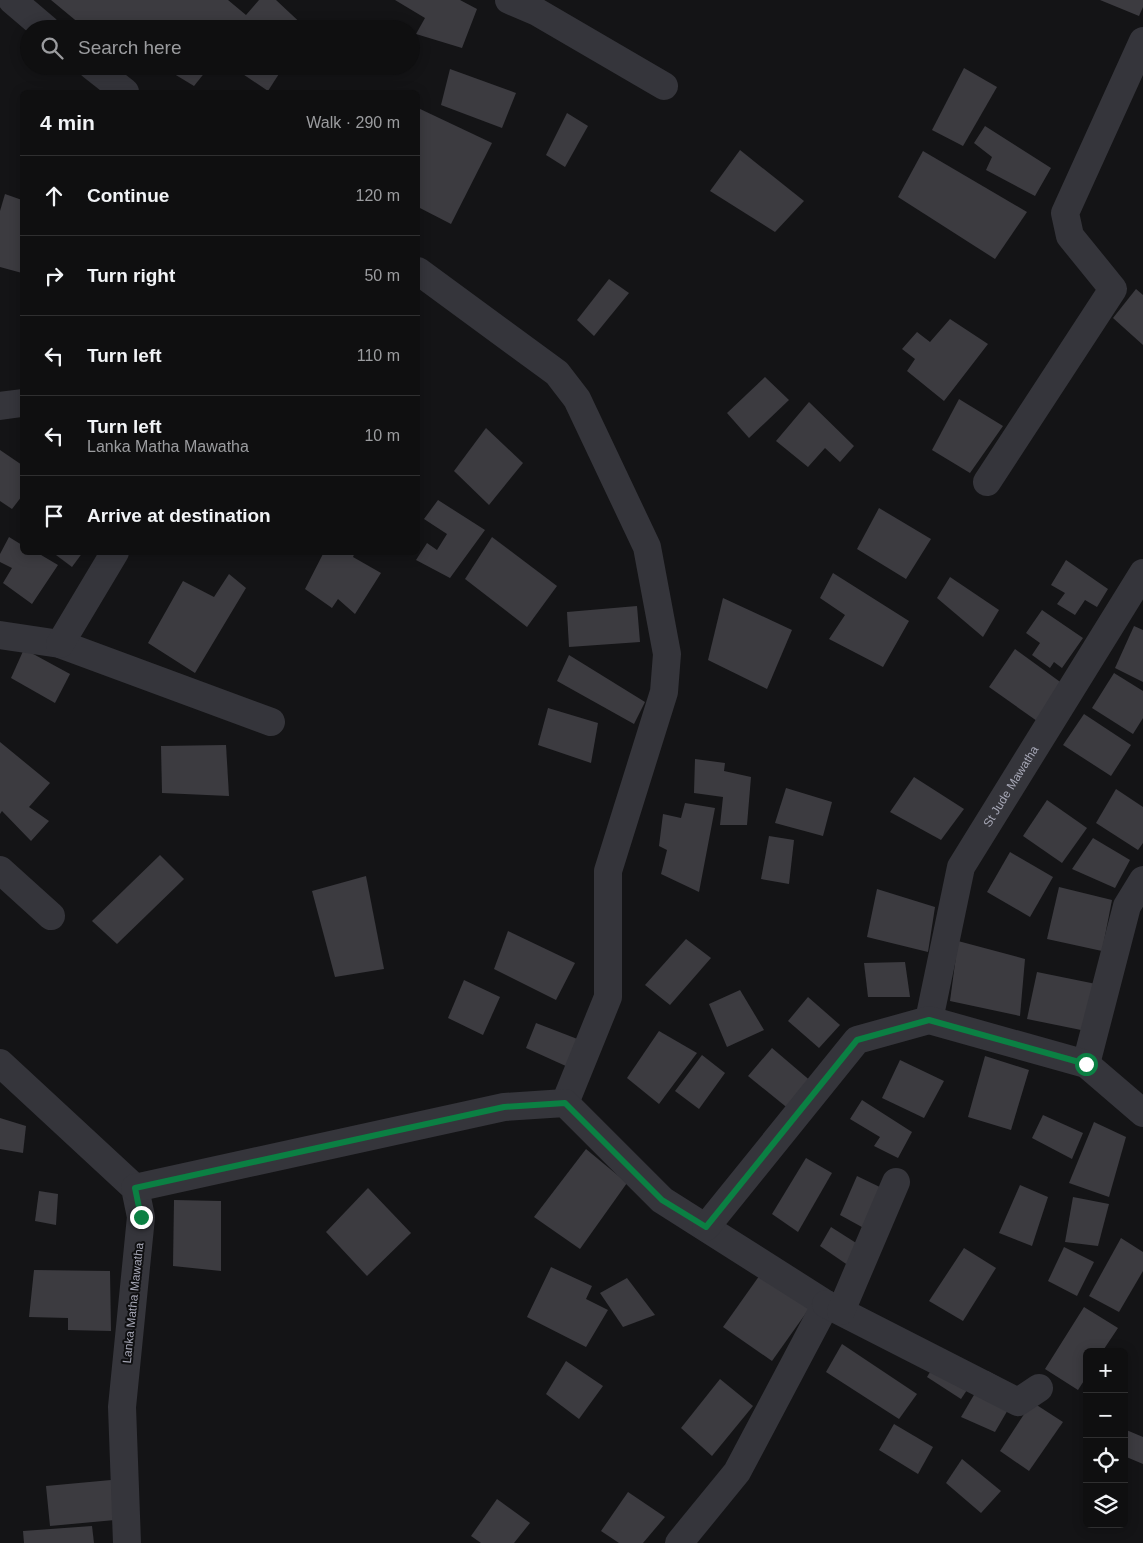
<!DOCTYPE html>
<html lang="en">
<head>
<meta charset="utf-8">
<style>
	:root { --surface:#0f0f10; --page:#1d1d1e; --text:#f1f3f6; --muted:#9b9c9f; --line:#2f2f30 }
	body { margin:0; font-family:Arial,sans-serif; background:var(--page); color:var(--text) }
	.controls { position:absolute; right:15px; bottom:15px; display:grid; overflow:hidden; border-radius:8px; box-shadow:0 2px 12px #0003 }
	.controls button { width:45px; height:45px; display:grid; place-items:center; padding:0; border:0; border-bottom:1px solid var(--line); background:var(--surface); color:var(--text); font:25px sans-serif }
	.stop { position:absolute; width:15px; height:15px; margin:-11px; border:4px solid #0b8043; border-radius:50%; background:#fff }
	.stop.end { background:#0b8043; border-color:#fff; box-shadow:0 1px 5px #0008 }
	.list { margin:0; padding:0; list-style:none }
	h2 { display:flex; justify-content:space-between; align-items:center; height:65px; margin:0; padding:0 20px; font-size:21px }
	h2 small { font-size:16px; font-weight:400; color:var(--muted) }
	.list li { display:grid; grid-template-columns:32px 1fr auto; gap:15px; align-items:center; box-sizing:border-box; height:80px; padding:0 20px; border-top:1px solid var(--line) }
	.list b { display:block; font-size:19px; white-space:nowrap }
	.list p { margin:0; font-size:16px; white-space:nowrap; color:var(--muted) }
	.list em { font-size:16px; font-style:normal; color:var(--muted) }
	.icon { flex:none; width:28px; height:28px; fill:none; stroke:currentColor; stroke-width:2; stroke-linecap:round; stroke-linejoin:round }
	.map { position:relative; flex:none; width:1143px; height:1543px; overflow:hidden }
	.search { position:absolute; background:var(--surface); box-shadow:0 2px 12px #0003; left:20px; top:20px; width:400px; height:55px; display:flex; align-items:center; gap:12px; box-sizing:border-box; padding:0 18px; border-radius:28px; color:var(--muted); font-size:19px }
	.panel { position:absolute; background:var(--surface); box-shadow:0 2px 12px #0003; left:20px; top:90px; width:400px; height:465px; border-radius:8px }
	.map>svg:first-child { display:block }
</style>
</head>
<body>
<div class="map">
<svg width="1143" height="1543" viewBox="0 0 1143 1543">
	<rect width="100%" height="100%" fill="#141416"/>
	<g fill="#3c3b40">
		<polygon points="51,0 228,0 246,15 259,0 276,0 307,29 86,29"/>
		<polygon points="395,0 460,0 477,9 462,48 416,34 425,18"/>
		<polygon points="1100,0 1143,0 1143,7 1139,16"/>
		<polygon points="161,66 210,66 194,86"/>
		<polygon points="231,66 284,66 268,91"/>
		<polygon points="964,68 997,87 963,146 932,130"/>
		<polygon points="450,69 516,93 502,128 441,105"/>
		<polygon points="418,108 492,143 451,224 418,207"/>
		<polygon points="567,113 588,126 565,167 546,155"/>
		<polygon points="985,126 1051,168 1035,196 986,170 992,157 974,143"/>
		<polygon points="740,150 804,201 775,232 710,191"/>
		<polygon points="923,151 1027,212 995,259 898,197"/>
		<polygon points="5,194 22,200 22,273 0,267 0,211"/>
		<polygon points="609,279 629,293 594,336 577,320"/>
		<polygon points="1136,289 1143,295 1143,345 1113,318"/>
		<polygon points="950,319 988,344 944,401 907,371 915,359 902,349 917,332 930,342"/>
		<polygon points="765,377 789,400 749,438 727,413"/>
		<polygon points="959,399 1003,426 970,473 932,450"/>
		<polygon points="809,402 854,446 840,462 825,448 808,467 776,441"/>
		<polygon points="486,428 523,463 489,505 454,471"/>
		<polygon points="0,450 22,465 22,496 12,509 0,501"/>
		<polygon points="438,500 485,530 450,578 416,560 427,543 437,550 447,534 424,519"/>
		<polygon points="879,508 931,539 906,579 857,549"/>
		<polygon points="9,537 22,545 22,552 36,552 58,565 32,604 3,583 12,568 0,562 0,554"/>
		<polygon points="492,537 557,586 527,627 465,579"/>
		<polygon points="52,552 83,552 72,567"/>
		<polygon points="324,552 355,552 353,557 381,573 355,614 338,599 332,608 305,589"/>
		<polygon points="1066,560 1108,589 1097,607 1085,600 1075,615 1057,604 1065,593 1051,585"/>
		<polygon points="833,573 909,621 883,667 829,639 845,615 820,598"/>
		<polygon points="229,574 246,588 195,673 148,643 183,581 214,597"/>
		<polygon points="950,577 999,610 983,637 937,598"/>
		<polygon points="723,598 792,630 767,689 708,660"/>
		<polygon points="637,606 640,642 569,647 567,612"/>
		<polygon points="1042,610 1083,638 1062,668 1054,662 1050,668 1032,655 1040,643 1026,633"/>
		<polygon points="1134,626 1143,630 1143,682 1115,668"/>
		<polygon points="24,649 70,674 55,703 11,678"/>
		<polygon points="1015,649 1063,684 1037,721 989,687"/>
		<polygon points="569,655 645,702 634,724 557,681"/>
		<polygon points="1114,673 1143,691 1143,718 1133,734 1092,708"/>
		<polygon points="548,708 598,723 591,763 538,745"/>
		<polygon points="1084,714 1131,745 1111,776 1063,745"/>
		<polygon points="0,742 50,783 29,807 49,821 31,841 2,811 0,814"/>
		<polygon points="226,745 229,796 162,793 161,746"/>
		<polygon points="695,759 725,763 724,771 751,777 747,825 720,825 723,797 694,793"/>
		<polygon points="914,777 964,809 941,840 890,812"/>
		<polygon points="786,788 832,802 823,836 775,823"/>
		<polygon points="1116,789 1143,807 1143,843 1138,850 1096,823"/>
		<polygon points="1047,800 1087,828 1062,863 1023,836"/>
		<polygon points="685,803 715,808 699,892 661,874 667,850 659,846 663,814 681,818"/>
		<polygon points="769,836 794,840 789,884 761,879"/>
		<polygon points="1093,838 1130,860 1115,888 1072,869"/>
		<polygon points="1010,852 1053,877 1030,917 987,892"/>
		<polygon points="160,855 184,879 117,944 92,921"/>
		<polygon points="366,876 384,969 335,977 312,891"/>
		<polygon points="1059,887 1112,900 1102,951 1047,939"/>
		<polygon points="877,889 935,907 928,952 867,937"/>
		<polygon points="508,931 575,963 556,1000 494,969"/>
		<polygon points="686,939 711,958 670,1005 645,985"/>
		<polygon points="958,941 1025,959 1020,1016 950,1001"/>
		<polygon points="905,962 910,997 868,997 864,963"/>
		<polygon points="1037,972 1096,984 1086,1031 1027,1019"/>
		<polygon points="464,980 500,997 483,1035 448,1018"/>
		<polygon points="740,990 764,1030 727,1047 709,1004"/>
		<polygon points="808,997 840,1025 819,1048 788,1021"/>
		<polygon points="536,1023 580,1040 568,1067 526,1048"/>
		<polygon points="659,1031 697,1053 659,1104 627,1078"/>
		<polygon points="772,1048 813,1083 790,1110 748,1076"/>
		<polygon points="702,1055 725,1073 699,1109 675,1091"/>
		<polygon points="985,1056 1029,1070 1011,1130 968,1117"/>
		<polygon points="900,1060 944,1081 924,1118 882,1098"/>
		<polygon points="862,1100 912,1132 898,1158 874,1146 880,1137 850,1119"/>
		<polygon points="1043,1115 1083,1133 1072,1159 1032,1138"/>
		<polygon points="0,1118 26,1126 23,1153 0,1149"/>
		<polygon points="1094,1122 1126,1137 1109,1197 1069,1183"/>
		<polygon points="586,1149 627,1183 580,1249 534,1217"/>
		<polygon points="806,1158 832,1173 798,1232 772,1214"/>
		<polygon points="857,1176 888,1191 871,1232 840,1215"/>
		<polygon points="1020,1185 1048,1197 1032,1246 999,1233"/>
		<polygon points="368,1188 411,1233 367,1276 326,1232"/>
		<polygon points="39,1191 58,1194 56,1225 35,1221"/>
		<polygon points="1073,1197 1109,1204 1098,1246 1065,1242"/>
		<polygon points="174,1200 221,1201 221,1271 173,1266"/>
		<polygon points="831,1227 864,1248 852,1268 820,1246"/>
		<polygon points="1121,1238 1143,1252 1143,1271 1119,1312 1089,1296"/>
		<polygon points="1064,1247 1094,1262 1077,1296 1048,1281"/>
		<polygon points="964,1248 996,1268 963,1321 929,1301"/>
		<polygon points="551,1267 592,1286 586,1299 608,1310 586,1347 527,1317"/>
		<polygon points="34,1270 110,1271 111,1331 68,1330 68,1318 29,1317"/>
		<polygon points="762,1272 811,1306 772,1361 723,1327"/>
		<polygon points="627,1278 655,1315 623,1327 600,1293"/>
		<polygon points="1084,1307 1118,1328 1102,1352 1087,1352 1087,1376 1078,1390 1045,1369"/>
		<polygon points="842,1344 917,1394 899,1419 826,1372"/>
		<polygon points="944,1349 979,1372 961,1399 927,1377"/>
		<polygon points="566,1361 603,1386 579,1419 546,1394"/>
		<polygon points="988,1371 1020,1389 995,1432 961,1417"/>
		<polygon points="720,1379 753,1406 712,1456 681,1428"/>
		<polygon points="1032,1402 1063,1422 1029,1471 1000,1451"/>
		<polygon points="894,1424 933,1447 918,1474 879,1450"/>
		<polygon points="1124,1429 1143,1437 1143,1464 1124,1456"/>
		<polygon points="962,1459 1001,1491 981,1513 946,1483"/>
		<polygon points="111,1480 115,1520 50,1526 46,1486"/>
		<polygon points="628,1492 665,1517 643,1543 619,1543 601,1531"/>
		<polygon points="497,1499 530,1523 514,1543 481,1543 471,1536"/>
		<polygon points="92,1526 94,1543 24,1543 23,1531"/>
	</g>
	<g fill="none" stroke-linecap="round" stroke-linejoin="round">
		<g stroke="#35353b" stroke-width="28">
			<polyline points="12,0 46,29"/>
			<polyline points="509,0 537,12 664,86"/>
			<polyline points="92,66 125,92"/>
			<polyline points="418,271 557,373 577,399 647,547 667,654 664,692 608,871 608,997 565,1103"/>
			<polyline points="0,406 22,403"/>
			<polyline points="987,482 1113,289 1070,236 1065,213 1143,41"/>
			<polyline points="0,635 60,644 271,722"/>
			<polyline points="60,644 115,552"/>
			<polyline points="0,870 51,916"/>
			<path id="s1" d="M929,1020L961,867L1143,573"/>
			<polyline points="0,1063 135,1188 141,1217 122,1407 127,1543"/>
			<polyline points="1086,1064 1127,906 1143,880"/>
			<polyline points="135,1188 504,1107 565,1103 662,1200 826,1304 737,1472 679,1543"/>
			<polyline points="706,1227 857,1040 929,1020 1086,1064 1143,1113"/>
			<polyline points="826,1304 1018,1402 1039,1388"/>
			<polyline points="841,1311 896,1182"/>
		</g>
	</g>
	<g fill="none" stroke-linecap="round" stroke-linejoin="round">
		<polyline stroke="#0b8043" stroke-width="6" points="141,1217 135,1188 504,1107 565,1103 662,1200 706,1227 857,1040 929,1020 1086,1064"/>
	</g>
	<g text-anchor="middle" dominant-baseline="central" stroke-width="4" stroke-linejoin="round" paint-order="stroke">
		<g font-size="12" fill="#a6a7b6" stroke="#0f0f11">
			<text stroke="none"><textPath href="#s1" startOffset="251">St Jude Mawatha</textPath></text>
			<text transform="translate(133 1303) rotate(-84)">Lanka Matha Mawatha</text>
		</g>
	</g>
</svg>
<div class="controls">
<button>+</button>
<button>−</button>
<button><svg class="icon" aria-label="locate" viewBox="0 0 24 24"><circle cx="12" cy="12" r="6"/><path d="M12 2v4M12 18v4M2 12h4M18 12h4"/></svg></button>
<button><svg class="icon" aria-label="layers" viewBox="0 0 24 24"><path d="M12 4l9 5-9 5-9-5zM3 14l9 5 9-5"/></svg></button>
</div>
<div class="stop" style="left:1086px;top:1064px"></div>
<div class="stop end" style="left:141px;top:1217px"></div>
<div class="search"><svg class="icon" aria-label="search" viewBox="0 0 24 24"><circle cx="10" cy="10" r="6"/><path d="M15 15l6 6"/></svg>Search here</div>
<section class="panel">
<h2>4 min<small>Walk · 290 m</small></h2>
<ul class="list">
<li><svg class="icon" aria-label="ahead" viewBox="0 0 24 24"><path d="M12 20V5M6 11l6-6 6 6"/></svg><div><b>Continue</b></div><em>120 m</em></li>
<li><svg class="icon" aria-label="right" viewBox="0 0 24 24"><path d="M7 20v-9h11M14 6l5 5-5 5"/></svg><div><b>Turn right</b></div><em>50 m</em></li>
<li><svg class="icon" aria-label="left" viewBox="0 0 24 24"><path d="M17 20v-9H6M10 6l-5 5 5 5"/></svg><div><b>Turn left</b></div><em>110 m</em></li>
<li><svg class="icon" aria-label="left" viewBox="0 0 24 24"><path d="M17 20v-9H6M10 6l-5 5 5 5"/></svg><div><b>Turn left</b><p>Lanka Matha Mawatha</p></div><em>10 m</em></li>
<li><svg class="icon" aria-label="arrive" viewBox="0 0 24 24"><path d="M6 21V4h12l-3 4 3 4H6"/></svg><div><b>Arrive at destination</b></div></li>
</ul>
</section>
</div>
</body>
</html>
